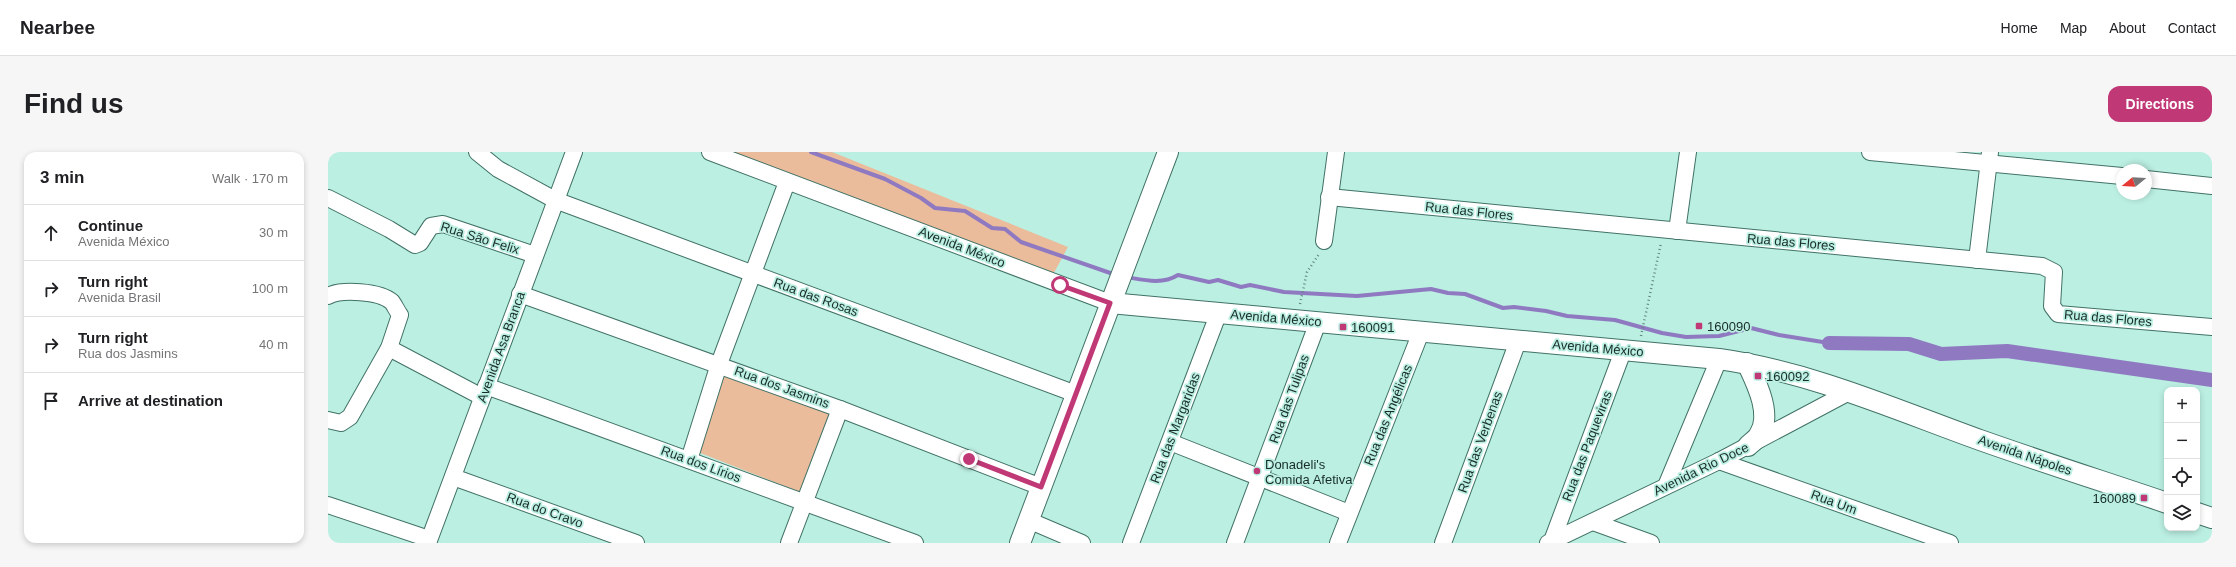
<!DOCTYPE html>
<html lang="en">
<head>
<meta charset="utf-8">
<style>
	:root { --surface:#fff; --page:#f6f6f6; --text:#202124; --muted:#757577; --line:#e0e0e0; --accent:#c03876 }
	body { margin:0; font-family:Helvetica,sans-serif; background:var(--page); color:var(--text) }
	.controls { position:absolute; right:12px; bottom:12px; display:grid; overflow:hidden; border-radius:8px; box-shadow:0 2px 6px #0003 }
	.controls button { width:36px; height:36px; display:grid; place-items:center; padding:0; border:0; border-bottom:1px solid var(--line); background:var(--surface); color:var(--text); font:20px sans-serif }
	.compass { position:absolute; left:1788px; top:12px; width:36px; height:36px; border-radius:50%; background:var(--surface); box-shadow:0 2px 6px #0003; rotate:252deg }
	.stop { position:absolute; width:12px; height:12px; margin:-9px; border:3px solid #c03876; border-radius:50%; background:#fff }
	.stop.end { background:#c03876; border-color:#fff; box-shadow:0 1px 4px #0008 }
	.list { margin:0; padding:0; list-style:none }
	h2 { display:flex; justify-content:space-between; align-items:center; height:52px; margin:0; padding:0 16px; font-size:17px }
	h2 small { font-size:13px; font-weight:400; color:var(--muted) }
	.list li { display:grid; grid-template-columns:26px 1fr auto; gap:12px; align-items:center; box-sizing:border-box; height:56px; padding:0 16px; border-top:1px solid var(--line) }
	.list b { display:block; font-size:15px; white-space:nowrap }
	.list p { margin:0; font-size:13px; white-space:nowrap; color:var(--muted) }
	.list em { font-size:13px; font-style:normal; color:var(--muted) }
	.icon { flex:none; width:22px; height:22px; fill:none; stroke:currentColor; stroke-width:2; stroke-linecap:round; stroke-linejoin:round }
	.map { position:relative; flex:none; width:1884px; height:391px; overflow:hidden; border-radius:12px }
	header { display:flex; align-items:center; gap:24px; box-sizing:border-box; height:56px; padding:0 20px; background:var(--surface); border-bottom:1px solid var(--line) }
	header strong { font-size:19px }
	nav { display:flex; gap:22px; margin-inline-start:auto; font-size:14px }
	.intro { display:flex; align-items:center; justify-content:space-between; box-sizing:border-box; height:96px; padding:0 24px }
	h1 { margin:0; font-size:28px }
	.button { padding:10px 18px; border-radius:12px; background:var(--accent); color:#fff; font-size:14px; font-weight:700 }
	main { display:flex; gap:24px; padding:0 24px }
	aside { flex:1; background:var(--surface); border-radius:12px; box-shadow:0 2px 6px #0003 }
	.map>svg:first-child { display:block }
</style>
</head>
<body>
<header>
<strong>Nearbee</strong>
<nav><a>Home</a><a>Map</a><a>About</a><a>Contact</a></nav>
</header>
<div class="intro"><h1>Find us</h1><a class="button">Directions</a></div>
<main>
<aside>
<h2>3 min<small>Walk · 170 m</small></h2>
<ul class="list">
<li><svg class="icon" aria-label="ahead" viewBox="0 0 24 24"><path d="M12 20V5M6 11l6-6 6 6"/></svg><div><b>Continue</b><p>Avenida México</p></div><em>30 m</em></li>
<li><svg class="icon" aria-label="right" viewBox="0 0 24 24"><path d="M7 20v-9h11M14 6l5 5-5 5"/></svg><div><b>Turn right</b><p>Avenida Brasil</p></div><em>100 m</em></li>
<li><svg class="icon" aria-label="right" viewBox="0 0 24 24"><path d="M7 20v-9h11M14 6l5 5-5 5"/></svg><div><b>Turn right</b><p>Rua dos Jasmins</p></div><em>40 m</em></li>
<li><svg class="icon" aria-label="arrive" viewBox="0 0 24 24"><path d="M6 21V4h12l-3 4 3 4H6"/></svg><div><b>Arrive at destination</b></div></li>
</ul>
</aside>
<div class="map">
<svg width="1884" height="391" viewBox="0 0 1884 391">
	<rect width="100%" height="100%" fill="#bbefe2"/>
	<g fill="#eabc9b">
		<polygon points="388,0 504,0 740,95 722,128"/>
		<polygon points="388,214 503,258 472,340 357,295"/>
	</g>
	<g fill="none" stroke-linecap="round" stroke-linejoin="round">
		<g stroke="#8f7ac1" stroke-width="4">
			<polyline points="483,0 557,27 593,46 607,56 637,59 664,76 677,77 693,90 788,123"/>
			<path d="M798,125C816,128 834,133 850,123L881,130L890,128L913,135L922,133L956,140L1029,144L1103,137L1120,141L1137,142L1175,156L1186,155L1218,159L1239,164L1287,168L1334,181L1358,185L1391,184L1423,176L1451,183L1501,191"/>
		</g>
		<polyline stroke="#8f7ac1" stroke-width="14" points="1501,191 1581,192 1613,202 1679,199 1884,228"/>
		<defs>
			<g id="minor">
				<polyline points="149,0 170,17 227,48 748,242"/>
				<polyline points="382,0 782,151"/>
				<polyline points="1542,0 1794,24"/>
				<polyline points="1818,27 1884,34"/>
				<polyline points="1001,45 1714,114 1726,120 1724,154 1730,162 1884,175"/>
				<polyline points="0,46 61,77 87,93 92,91 103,74 115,72 207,103"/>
				<polyline points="1349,79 1360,0"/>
				<polyline points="996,89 1008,0"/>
				<polyline points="1649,108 1662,0"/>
				<polyline points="192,142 512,257 713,335"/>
				<path d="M0,144C13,137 52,139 64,150C67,154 69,159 72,163L61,196L22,265L13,271L0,268"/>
				<polyline points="61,196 154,245"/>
				<polyline points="158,234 587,391"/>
				<polyline points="842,290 1021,361"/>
				<polyline points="361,308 391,212 459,30"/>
				<polyline points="1391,309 1622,391"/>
				<polyline points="125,325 308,391"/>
				<polyline points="1338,334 1391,207"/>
				<polyline points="0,353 101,387"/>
				<polyline points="700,368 754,391"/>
				<polyline points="1265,370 1323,391"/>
				<polyline points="1224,389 1295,199"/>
				<polyline points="100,391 246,0"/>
				<polyline points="461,391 512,257"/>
				<polyline points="803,391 891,160"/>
				<polyline points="907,391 990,170"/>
				<polyline points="1010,391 1093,180"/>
				<polyline points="1115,391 1190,189"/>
				<polyline points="1220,391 1391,309 1523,239"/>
			</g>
			<g id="major">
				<path d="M782,151L1391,207C1483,220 1566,257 1652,288C1714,310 1777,330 1839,351"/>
				<path d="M1419,211C1428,230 1445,263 1431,283C1429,287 1423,291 1420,294"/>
				<polyline points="1869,361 1884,366"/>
				<polyline points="692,391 840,0"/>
			</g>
		</defs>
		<use href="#minor" stroke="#417266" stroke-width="18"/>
		<use href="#major" stroke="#417266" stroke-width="22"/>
		<g stroke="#62857d" stroke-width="2.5" stroke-dasharray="1 3" stroke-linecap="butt">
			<polyline points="972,152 979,120 991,102"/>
			<polyline points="1313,184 1333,91"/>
		</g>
		<use href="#minor" stroke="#fff" stroke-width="16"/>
		<use href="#major" stroke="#fff" stroke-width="20"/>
	</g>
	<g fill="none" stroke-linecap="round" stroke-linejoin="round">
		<polyline stroke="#c03876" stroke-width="5" points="641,307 713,335 782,151 732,133"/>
	</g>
	<g fill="#c03876" stroke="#bbefe2" stroke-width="1.5">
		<rect x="1367" y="170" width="8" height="8" rx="2"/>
		<rect x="1011" y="171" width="8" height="8" rx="2"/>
		<rect x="1426" y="220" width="8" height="8" rx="2"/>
		<circle cx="929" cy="319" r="4"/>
		<rect x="1812" y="342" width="8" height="8" rx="2"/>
	</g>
	<g text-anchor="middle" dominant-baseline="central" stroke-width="3.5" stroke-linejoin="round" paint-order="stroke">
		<g font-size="13" fill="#182d28" stroke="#bbefe2">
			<text transform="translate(1141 59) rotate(6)">Rua das Flores</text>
			<text transform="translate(152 86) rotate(17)">Rua São Felix</text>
			<text transform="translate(1463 90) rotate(5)">Rua das Flores</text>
			<text transform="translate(634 95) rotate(21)">Avenida México</text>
			<text transform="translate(488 145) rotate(20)">Rua das Rosas</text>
			<text transform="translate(948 166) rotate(5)">Avenida México</text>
			<text transform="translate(1780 166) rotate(5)">Rua das Flores</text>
			<text transform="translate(173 195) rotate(-70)">Avenida Asa Branca</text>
			<text transform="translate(1270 196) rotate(5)">Avenida México</text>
			<text transform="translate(454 235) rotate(20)">Rua dos Jasmins</text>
			<text transform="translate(961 247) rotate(-70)">Rua das Tulipas</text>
			<text transform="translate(1060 263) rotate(-68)">Rua das Angélicas</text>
			<text transform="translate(847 276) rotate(-69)">Rua das Margaridas</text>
			<text transform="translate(1152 290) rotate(-70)">Rua das Verbenas</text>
			<text transform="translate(1259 294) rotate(-69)">Rua das Paqueviras</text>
			<text transform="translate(1697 303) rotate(19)">Avenida Nápoles</text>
			<text transform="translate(373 312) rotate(20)">Rua dos Lírios</text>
			<text transform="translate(1373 317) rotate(-26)">Avenida Rio Doce</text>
			<text transform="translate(1506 350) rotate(20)">Rua Um</text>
			<text transform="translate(217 358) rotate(20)">Rua do Cravo</text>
		</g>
		<g font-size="13" fill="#182d28" stroke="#bbefe2" text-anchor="start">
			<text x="1379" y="174">160090</text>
			<text x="1023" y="175">160091</text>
			<text x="1438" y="224">160092</text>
			<text x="937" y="312">Donadeli's<tspan x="937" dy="15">Comida Afetiva</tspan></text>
			<text x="1808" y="346" text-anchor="end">160089</text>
		</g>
	</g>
</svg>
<div class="controls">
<button>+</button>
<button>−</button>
<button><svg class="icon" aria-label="locate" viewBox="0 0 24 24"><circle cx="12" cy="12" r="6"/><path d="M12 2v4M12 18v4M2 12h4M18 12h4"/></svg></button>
<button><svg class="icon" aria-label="layers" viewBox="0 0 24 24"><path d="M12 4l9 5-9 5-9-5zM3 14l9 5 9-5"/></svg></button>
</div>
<svg class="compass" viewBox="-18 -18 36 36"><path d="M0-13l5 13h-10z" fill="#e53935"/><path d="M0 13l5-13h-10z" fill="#757577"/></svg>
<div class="stop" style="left:732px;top:133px"></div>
<div class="stop end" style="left:641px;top:307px"></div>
</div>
</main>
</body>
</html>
